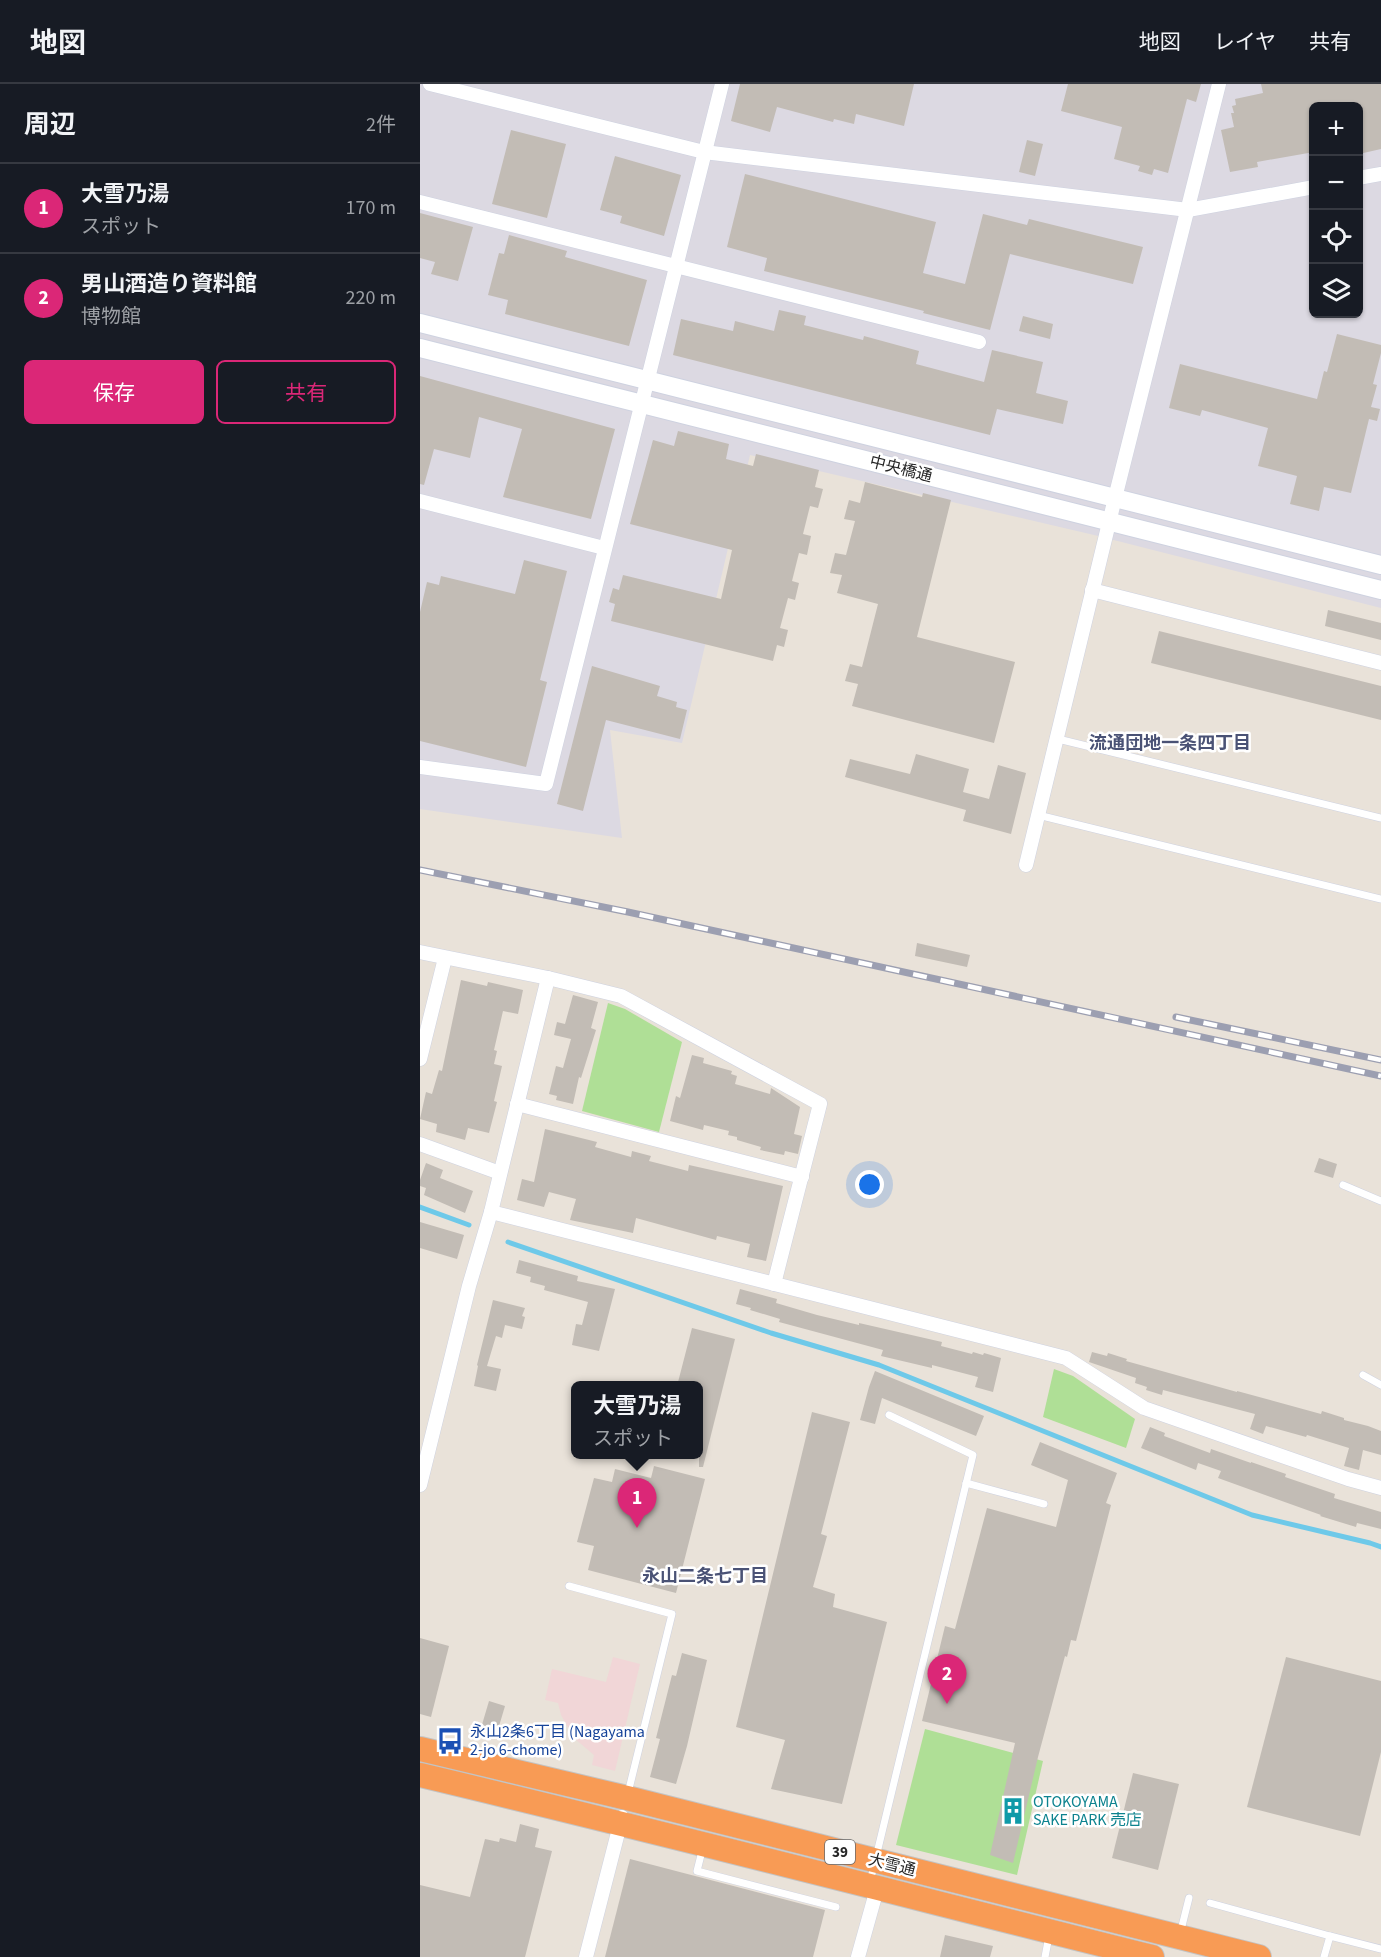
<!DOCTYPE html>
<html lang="ja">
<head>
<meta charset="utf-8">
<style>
	:root { --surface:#171b24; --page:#242831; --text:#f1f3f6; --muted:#9ea1a6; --line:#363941; --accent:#db2777 }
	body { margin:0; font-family:"Source Sans 3","Noto Sans JP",sans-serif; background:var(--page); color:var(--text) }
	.controls { position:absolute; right:18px; top:18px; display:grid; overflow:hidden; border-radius:9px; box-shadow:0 2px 4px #0004 }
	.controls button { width:54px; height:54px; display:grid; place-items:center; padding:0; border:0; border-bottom:2px solid var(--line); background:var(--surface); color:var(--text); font:30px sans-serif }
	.you { position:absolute; left:450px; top:1101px; width:21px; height:21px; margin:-15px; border:4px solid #fff; border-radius:50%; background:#1a73e8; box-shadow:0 0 0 9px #1a73e833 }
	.badge { display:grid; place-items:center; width:39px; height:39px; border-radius:50%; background:var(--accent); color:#fff; font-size:20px; font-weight:700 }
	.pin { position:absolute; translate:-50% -50px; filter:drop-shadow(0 2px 3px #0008) }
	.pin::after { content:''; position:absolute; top:32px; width:21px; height:18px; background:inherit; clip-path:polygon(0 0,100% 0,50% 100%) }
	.popup { position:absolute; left:151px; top:1297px; width:132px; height:78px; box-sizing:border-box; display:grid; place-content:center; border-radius:9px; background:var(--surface); filter:drop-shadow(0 2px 4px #0005); font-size:20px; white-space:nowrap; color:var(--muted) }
	.popup b { font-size:22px; color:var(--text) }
	.popup::after { content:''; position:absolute; left:50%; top:100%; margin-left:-12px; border:12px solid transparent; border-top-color:var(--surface) }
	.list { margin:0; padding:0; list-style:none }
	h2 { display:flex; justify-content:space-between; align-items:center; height:78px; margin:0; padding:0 24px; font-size:26px }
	h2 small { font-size:20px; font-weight:400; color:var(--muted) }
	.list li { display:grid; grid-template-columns:39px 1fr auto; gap:18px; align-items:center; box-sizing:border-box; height:90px; padding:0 24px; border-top:2px solid var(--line) }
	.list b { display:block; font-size:22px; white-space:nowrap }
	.list p { margin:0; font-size:20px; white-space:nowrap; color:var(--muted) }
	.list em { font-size:20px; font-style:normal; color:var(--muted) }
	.actions { display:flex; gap:12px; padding:18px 24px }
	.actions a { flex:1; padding:14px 0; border:2px solid var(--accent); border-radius:9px; text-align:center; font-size:21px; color:var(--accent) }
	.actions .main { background:var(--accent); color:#fff }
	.icon { flex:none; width:33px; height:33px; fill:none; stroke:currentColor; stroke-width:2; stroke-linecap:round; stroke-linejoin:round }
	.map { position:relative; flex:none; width:961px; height:1873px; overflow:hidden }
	header { display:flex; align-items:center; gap:36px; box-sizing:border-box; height:84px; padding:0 30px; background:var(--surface); border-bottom:2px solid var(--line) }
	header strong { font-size:28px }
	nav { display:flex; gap:33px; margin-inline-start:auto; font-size:21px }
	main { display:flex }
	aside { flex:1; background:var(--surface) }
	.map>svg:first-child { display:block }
</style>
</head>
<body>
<header>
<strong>地図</strong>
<nav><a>地図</a><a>レイヤ</a><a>共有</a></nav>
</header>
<main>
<aside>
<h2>周辺<small>2件</small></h2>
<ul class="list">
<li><span class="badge">1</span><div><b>大雪乃湯</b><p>スポット</p></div><em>170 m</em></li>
<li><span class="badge">2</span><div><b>男山酒造り資料館</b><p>博物館</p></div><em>220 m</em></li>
</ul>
<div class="actions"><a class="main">保存</a><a>共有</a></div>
</aside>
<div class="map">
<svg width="961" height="1873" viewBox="0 0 961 1873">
	<rect width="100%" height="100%" fill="#e9e2d9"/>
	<path fill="#dcd9e2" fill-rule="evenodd" d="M0,0H961V524L674,451L330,371L262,659L190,646L202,754L0,725ZM894,22H938V230H894Z"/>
	<polygon fill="#f1d6d7" points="193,1573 220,1580 195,1687 172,1681 174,1671 154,1654 141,1631 138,1619 125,1616 132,1585 186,1598"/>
	<g fill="#afdf96">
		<polygon points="188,919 205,925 262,958 239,1048 162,1027"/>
		<polygon points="634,1285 653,1292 715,1335 706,1364 623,1333"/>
		<polygon points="505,1645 623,1677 597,1791 476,1761"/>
	</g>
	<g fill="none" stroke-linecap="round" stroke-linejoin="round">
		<g stroke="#6ec9e9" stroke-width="5">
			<polyline points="0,1123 49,1141"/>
			<polyline points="88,1158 351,1249 459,1281 832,1431 950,1459 961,1463"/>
		</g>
	</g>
	<g fill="#c2bcb5">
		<polygon points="320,0 494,0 484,42 436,30 434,40 414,35 413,38 357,23 350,48 311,37"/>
		<polygon points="648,0 781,0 776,18 767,15 748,89 734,85 732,91 718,87 720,82 694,75 702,43 641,27"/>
		<polygon points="841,0 961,0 961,65 939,70 939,22 894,22 894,68 837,78 838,83 810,88 801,46 814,43 811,29 814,29 812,22 816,21 815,15 843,9"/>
		<polygon points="91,46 146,60 127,134 72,120"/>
		<polygon points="607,56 623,60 615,92 599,88"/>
		<polygon points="195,72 261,91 244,152 200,139 202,132 180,126"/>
		<polygon points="325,90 516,138 503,189 545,200 563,130 607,141 609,135 723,163 713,200 590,170 570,246 503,229 504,227 344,187 347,174 307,163"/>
		<polygon points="0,129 53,143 38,197 11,190 15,178 0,174"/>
		<polygon points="89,151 147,167 145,173 227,196 209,262 85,230 88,216 68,211 79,169 84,170"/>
		<polygon points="359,226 386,232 384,241 443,256 444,252 499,267 496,280 564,298 572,266 623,278 616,309 648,317 643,340 577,325 570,351 253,271 261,235 313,247 315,237 354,247"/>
		<polygon points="603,232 633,240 630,255 599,247"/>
		<polygon points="917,250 961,261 961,269 953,300 957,301 951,323 960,325 957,337 949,335 931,409 904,403 899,427 870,420 877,392 838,382 848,344 782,326 780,332 749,324 760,280 897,315 904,287 907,288"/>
		<polygon points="0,292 195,345 171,435 83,413 102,345 59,333 50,374 14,365 4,401 0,400"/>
		<polygon points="258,347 309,360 306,375 333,382 336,370 399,386 395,403 403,405 398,424 390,422 383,450 391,452 387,471 379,469 372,497 379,499 375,516 368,514 360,544 368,546 364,563 357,561 353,577 191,537 195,520 189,518 193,504 199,506 203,491 301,515 312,466 210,440 233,356 254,362"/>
		<polygon points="445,398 502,413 503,409 531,416 497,553 595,578 574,659 432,622 438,600 425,597 430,580 442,583 458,520 417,509 422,491 410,489 415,469 426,471 435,437 424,435 429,416 440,419"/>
		<polygon points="104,476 147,487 120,596 127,598 106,683 0,657 0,528 7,498 19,501 21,492 95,510"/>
		<polygon points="908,526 961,539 961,556 905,542"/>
		<polygon points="739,547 961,602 961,636 731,579"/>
		<polygon points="172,582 240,602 237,612 257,618 256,623 267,626 260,655 186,636 163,727 137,720"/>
		<polygon points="496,670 549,685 543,708 569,715 578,681 606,689 591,750 543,737 546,726 425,693 430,675 490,690"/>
		<polygon points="497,859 550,871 547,883 495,872"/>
		<polygon points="41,896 67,902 68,898 103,906 98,930 83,927 74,966 77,967 74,980 82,982 74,1017 77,1018 69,1049 48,1044 45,1056 16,1048 17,1040 0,1035 6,1008 12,1010 19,986 22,987"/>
		<polygon points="153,911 178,918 171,944 176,946 161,994 159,993 153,1020 136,1016 137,1012 129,1010 136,982 143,984 151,955 134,951 137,938 145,940"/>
		<polygon points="272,971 284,974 283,979 312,987 311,990 317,992 315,1000 350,1010 351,1004 380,1023 374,1050 382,1052 378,1070 365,1067 364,1071 340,1066 341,1063 317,1056 317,1053 308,1051 309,1047 284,1041 283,1046 250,1037 256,1012 260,1014"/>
		<polygon points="125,1045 177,1058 175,1063 211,1073 212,1067 231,1072 229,1077 268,1087 269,1081 363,1102 346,1177 327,1173 330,1160 297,1152 296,1156 216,1134 213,1149 150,1136 156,1115 129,1108 124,1123 97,1116 102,1095 114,1098"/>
		<polygon points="899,1074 917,1080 913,1094 894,1088"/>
		<polygon points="6,1079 23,1086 20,1094 53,1107 45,1129 4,1111 6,1104 0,1102 0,1096"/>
		<polygon points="0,1138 44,1151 37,1175 0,1164"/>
		<polygon points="99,1176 158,1192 157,1197 195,1205 179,1267 152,1261 156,1240 162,1241 168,1218 124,1206 125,1202 110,1198 111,1193 96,1189"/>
		<polygon points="320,1205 357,1215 356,1219 397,1231 439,1241 439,1239 522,1258 521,1262 552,1270 553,1268 563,1271 564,1269 581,1274 573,1308 555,1303 558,1293 512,1281 512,1284 461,1272 463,1266 359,1238 360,1235 330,1226 331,1224 316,1220"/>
		<polygon points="73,1216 105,1224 102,1232 105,1233 102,1245 85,1241 82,1254 76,1252 67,1282 81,1285 76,1307 54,1302 58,1282 57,1281"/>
		<polygon points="272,1244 315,1255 283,1383 279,1383 279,1302 257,1302"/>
		<polygon points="672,1268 687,1272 688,1269 707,1275 706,1277 817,1308 817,1307 901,1330 902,1327 924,1334 924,1336 948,1342 961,1347 961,1371 943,1366 939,1386 924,1382 929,1364 887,1351 886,1353 846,1342 843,1350 830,1345 835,1330 743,1306 742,1311 726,1306 727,1303 715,1299 716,1294 669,1278"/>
		<polygon points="455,1287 564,1332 556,1352 462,1314 455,1340 440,1336 449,1303"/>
		<polygon points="392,1328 430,1338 401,1450 407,1452 393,1503 415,1510 413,1523 467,1538 422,1720 351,1705 365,1656 316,1643"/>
		<polygon points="730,1343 745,1349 744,1352 790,1369 791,1365 831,1379 831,1378 866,1390 865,1393 915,1410 914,1414 961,1428 961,1445 937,1439 936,1443 900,1432 901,1431 798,1394 801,1387 778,1379 776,1386 721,1364"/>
		<polygon points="620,1358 697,1389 686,1419 691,1421 656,1557 651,1556 647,1573 645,1572 618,1673 593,1779 570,1771 595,1659 502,1637 525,1542 535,1545 567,1424 636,1443 648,1396 611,1381"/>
		<polygon points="234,1382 285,1395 256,1509 168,1486 174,1462 157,1458 174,1394 192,1398 195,1385 231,1394"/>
		<polygon points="0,1554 29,1562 11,1633 0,1630"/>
		<polygon points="262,1569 287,1576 267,1662 256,1700 230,1693 240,1655 236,1654 252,1591 256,1592"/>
		<polygon points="866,1573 961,1597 961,1668 940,1752 827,1723"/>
		<polygon points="69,1617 85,1622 77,1649 61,1644"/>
		<polygon points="713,1689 759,1700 738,1786 692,1774"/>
		<polygon points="100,1740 119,1745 115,1763 132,1767 105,1873 0,1873 0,1801 50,1813 65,1755 79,1758 80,1754 96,1758"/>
		<polygon points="210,1775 405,1826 393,1873 185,1873"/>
		<polygon points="525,1851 573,1862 570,1873 520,1873"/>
	</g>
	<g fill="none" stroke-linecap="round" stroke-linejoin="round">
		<defs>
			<g id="lane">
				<polyline points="638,655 961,734"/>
				<polyline points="618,731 961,815"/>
				<polyline points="923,1101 961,1117"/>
				<polyline points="943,1291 961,1301"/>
				<polyline points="546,1399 624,1420"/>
				<polyline points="149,1502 252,1530 208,1709"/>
				<polyline points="283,1763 277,1787 416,1823"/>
				<polyline points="450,1798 553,1371 469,1331"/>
				<polyline points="790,1819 910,1852"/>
				<polyline points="760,1850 769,1814"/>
				<polyline points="625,1873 629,1852"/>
				<polyline points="904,1873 910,1852 961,1865"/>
			</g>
			<g id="street">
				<polyline points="10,0 284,68 768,126 894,103"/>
				<polyline points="938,94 961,90"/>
				<polyline points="0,118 559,258"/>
				<polyline points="0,417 184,464"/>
				<polyline points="672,506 961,579"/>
				<polyline points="0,683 126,700 302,0"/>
				<polyline points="606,781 695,414 799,0"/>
				<polyline points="0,868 128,894 201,912 400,1020 354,1200"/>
				<polyline points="0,975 25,874"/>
				<polyline points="97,1020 382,1093"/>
				<polyline points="0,1060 80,1089"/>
				<polyline points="71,1128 646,1274 724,1324 928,1395 961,1404"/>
				<polyline points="0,1401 49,1202 71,1128 128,894"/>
				<polyline points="166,1873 202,1733"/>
				<polyline points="438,1873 457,1805"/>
			</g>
			<g id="secondary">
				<polyline points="0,239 961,481"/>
				<polyline points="0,264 961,506"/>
			</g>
			<g id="highway">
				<polyline points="0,1665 207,1714 839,1873"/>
				<path d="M0,1691C245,1749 488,1812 732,1873"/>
			</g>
		</defs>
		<use href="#lane" stroke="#ced2e0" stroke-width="8"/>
		<use href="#street" stroke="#ced2e0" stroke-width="15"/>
		<use href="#secondary" stroke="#ced2e0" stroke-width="20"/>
		<use href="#highway" stroke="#c3c3c3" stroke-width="26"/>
		<use href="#lane" stroke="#fff" stroke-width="7"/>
		<use href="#street" stroke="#fff" stroke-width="14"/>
		<use href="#secondary" stroke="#fff" stroke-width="18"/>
		<use href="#highway" stroke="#f89b55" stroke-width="24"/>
		<defs>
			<g id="rail">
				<polyline points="0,786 208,828 961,992"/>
				<polyline points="756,933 961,976"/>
			</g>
		</defs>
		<use href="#rail" stroke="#9c9fb1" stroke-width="7"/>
		<use href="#rail" stroke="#fff" stroke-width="4.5" stroke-dasharray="14" stroke-linecap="butt"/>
	</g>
	<defs>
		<symbol id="bus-bare" viewBox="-9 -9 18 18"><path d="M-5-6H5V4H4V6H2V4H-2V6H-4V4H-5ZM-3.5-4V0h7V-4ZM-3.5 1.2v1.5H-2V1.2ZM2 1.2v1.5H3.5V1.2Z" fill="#1a4fb4" stroke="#fff" stroke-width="2.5" paint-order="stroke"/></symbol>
		<symbol id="building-bare" viewBox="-9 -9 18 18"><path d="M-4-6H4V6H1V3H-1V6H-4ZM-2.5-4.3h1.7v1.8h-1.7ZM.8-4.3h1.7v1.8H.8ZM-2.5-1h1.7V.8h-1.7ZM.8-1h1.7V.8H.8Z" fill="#0f9aa8" stroke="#fff" stroke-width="2.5" paint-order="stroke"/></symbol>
	</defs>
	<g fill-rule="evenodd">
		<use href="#bus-bare" x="11" y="1638" width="38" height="38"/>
		<use href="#building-bare" x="574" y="1708" width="38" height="38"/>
	</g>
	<g text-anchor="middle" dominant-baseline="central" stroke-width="5" stroke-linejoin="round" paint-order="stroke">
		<rect fill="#fff" stroke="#686868" stroke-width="1.5" x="405" y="1756" width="30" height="24" rx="4.5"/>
		<g font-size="15" font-weight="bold" fill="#272727">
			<text x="420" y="1768">39</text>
		</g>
		<g font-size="16" fill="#272727" stroke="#fff">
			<text transform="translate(481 385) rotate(14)">中央橋通</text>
			<text transform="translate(472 1781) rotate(14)">大雪通</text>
		</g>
		<g font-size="16" fill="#164399" stroke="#fff" text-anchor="start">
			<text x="50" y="1648">永山2条6丁目 (Nagayama<tspan x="50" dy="18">2-jo 6-chome)</tspan></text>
		</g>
		<g font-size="16" fill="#0d838f" stroke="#fff" text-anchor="start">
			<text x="613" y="1718">OTOKOYAMA<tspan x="613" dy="18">SAKE PARK 売店</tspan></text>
		</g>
		<g font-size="18" font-weight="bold" fill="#4a5275" stroke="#fff">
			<text x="750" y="659">流通団地一条四丁目</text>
			<text x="285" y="1492">永山二条七丁目</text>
		</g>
	</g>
</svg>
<div class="controls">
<button>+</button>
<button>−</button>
<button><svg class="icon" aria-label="locate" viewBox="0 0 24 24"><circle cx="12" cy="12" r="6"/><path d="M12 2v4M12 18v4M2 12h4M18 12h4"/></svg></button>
<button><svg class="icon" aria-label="layers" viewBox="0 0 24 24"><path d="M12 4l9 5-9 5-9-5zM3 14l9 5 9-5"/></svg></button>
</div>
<div class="you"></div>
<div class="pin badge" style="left:217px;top:1444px">1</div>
<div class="popup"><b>大雪乃湯</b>スポット</div>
<div class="pin badge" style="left:527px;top:1620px">2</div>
</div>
</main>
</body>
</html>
